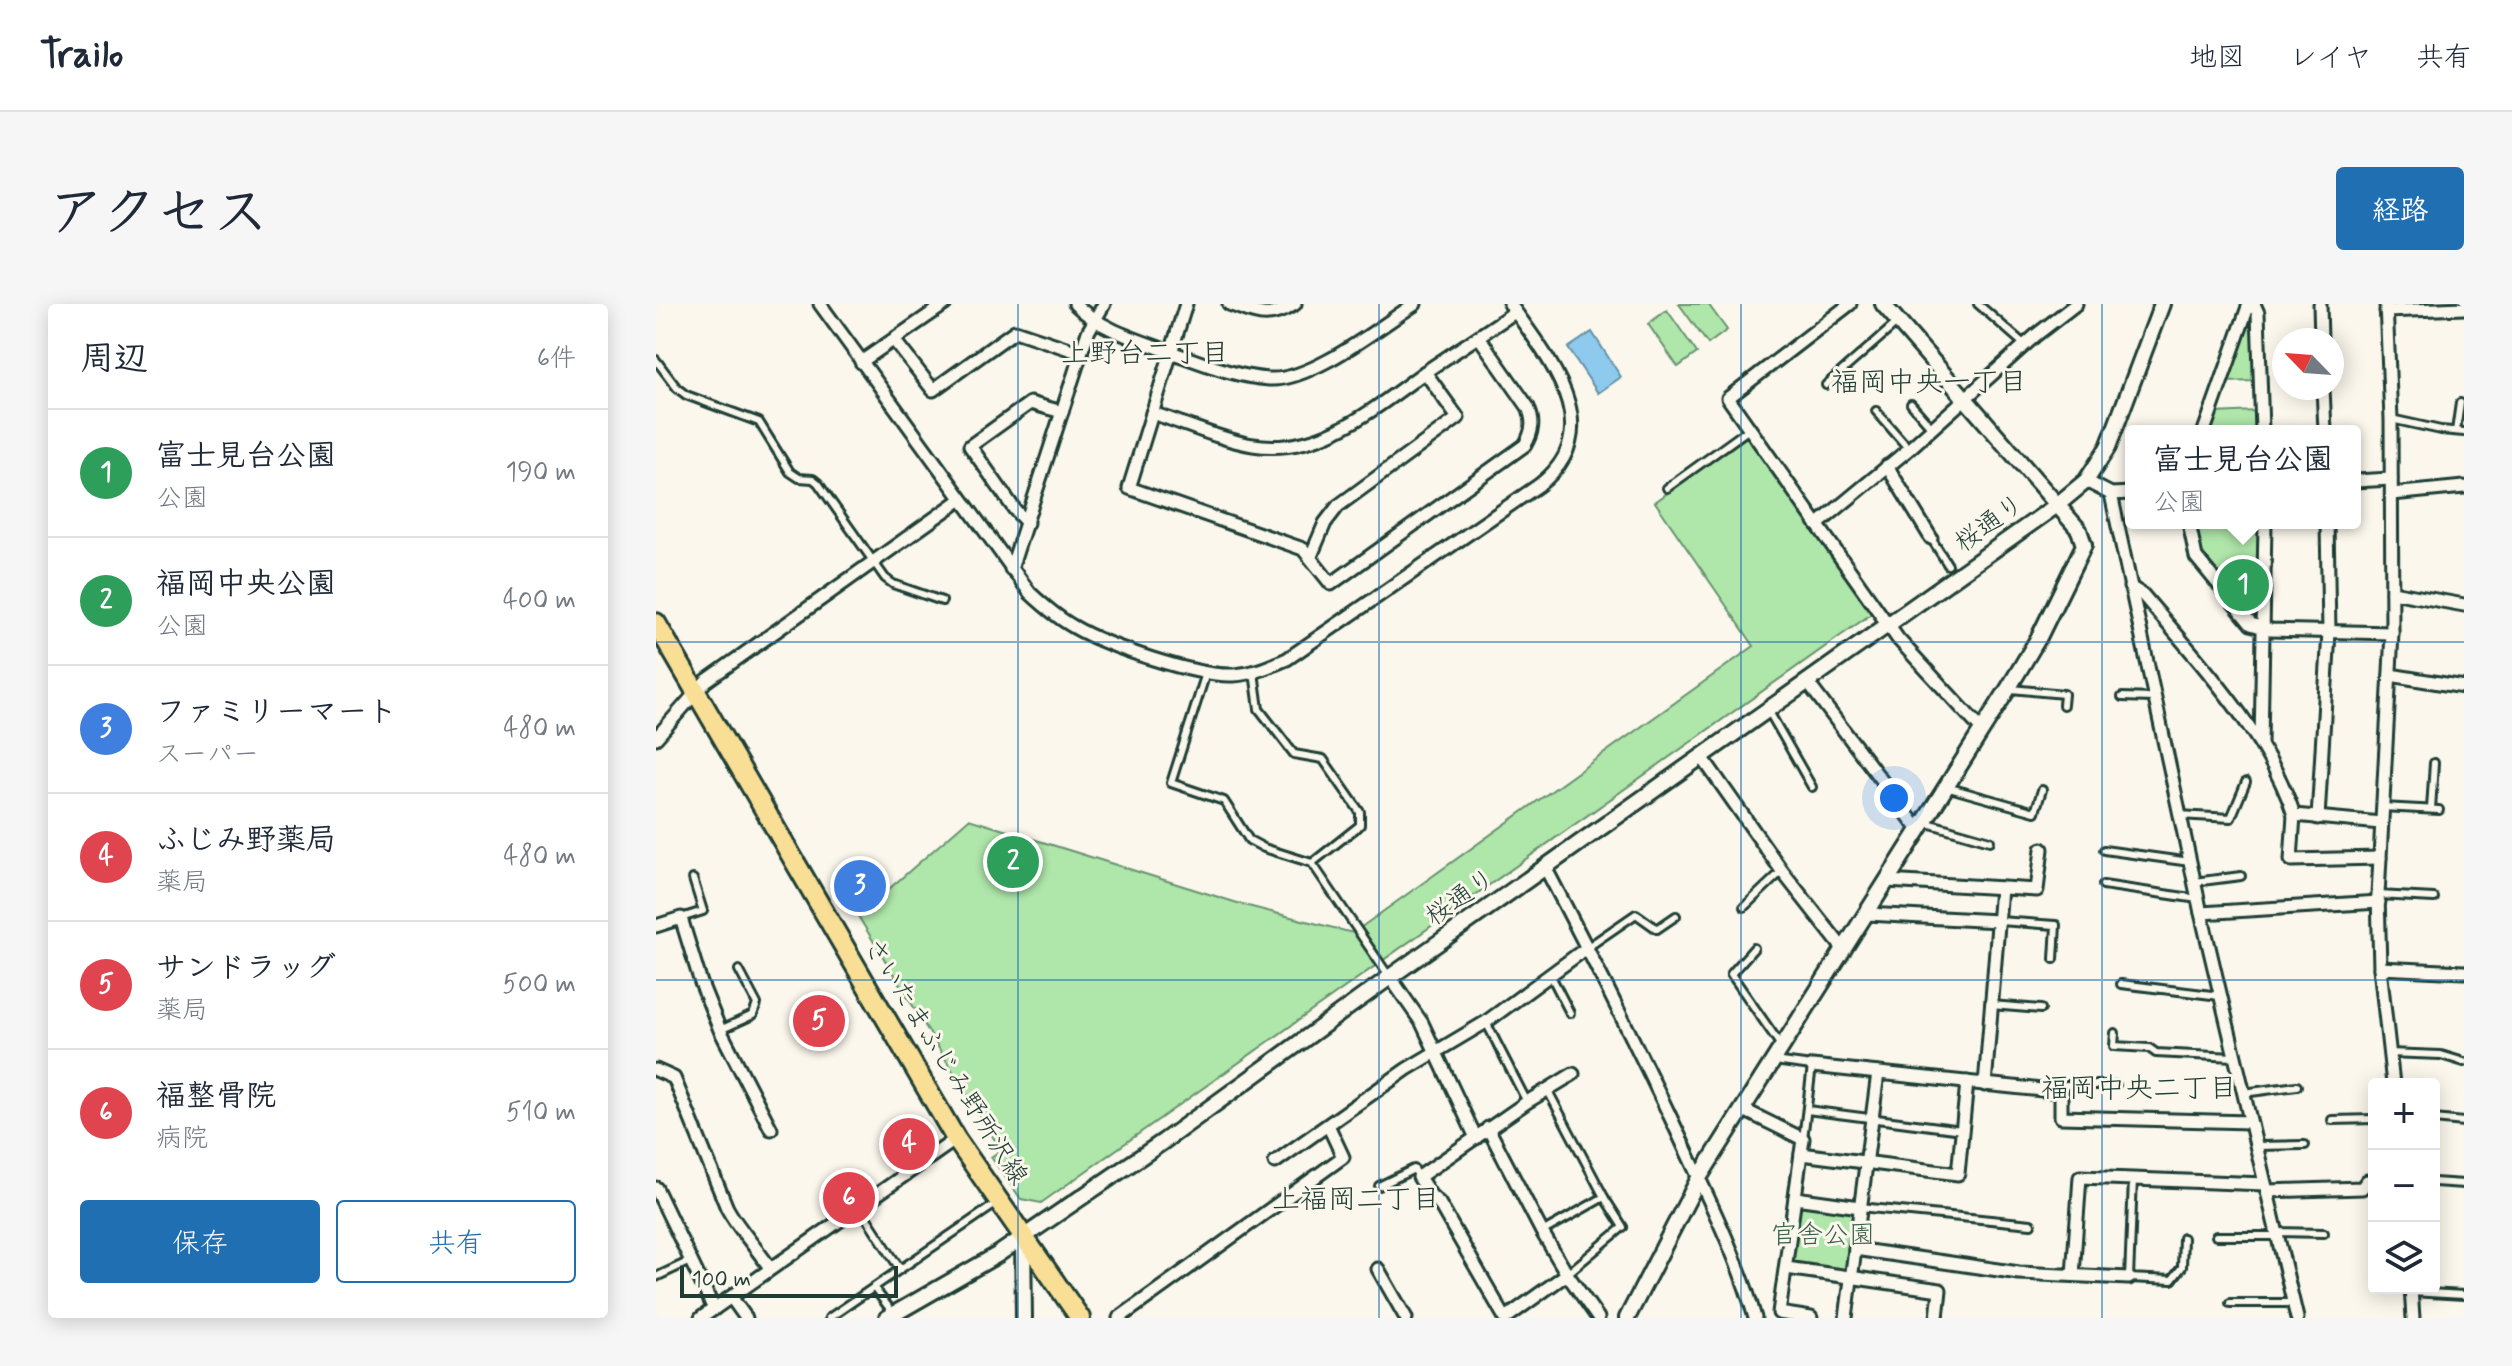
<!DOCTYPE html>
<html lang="ja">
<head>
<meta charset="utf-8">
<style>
	:root { --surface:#fff; --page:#f6f6f7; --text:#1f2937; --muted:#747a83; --line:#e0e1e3; --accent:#1f6fb2 }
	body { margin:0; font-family:Mynerve,"Klee One",sans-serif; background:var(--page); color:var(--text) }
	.controls { position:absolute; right:24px; bottom:24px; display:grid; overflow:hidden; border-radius:8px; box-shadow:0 4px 20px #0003 }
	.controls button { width:72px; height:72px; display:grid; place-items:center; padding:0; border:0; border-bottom:2px solid var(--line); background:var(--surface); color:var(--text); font:40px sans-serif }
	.compass { position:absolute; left:1616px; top:24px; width:72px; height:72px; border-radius:50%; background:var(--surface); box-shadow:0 4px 20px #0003; rotate:295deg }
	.scale { position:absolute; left:24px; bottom:20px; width:218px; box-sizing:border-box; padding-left:8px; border:4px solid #1f3d34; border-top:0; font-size:22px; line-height:28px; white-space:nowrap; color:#1f3d34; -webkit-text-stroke:6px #fbf7ec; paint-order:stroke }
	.you { position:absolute; left:1238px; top:494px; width:28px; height:28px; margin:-20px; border:6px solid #fff; border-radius:50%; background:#1a73e8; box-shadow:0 0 0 12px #1a73e833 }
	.badge { display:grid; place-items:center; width:52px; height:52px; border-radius:50%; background:var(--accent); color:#fff; font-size:26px; font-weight:700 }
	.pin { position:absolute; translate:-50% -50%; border:4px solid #fff; box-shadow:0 2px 8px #0006 }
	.popup { position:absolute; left:1469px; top:121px; width:236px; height:104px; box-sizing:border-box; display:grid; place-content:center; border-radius:8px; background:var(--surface); filter:drop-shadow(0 2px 6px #0005); font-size:26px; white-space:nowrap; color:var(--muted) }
	.popup b { font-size:30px; color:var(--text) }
	.popup::after { content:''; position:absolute; left:50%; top:100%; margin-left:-16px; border:16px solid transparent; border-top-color:var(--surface) }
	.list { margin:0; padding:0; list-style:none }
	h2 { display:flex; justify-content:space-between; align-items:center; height:104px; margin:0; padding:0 32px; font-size:34px }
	h2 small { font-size:26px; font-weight:400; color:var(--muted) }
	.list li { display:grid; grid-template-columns:52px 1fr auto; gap:24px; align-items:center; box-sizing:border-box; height:128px; padding:0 32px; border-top:2px solid var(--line) }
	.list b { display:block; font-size:30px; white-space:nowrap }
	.list p { margin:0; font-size:26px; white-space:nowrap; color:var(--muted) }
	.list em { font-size:26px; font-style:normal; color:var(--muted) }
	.actions { display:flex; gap:16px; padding:24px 32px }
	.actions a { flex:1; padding:18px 0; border:2px solid var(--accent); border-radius:8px; text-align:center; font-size:28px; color:var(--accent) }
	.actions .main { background:var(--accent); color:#fff }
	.icon { flex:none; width:44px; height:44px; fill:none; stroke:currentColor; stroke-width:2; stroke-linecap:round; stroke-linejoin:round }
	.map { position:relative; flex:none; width:1808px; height:1014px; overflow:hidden; border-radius:8px }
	header { display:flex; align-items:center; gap:48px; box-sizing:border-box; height:112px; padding:0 40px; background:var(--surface); border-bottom:2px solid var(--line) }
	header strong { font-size:38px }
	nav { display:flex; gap:44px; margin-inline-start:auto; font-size:28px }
	.intro { display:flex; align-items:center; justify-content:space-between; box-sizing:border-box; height:192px; padding:0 48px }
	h1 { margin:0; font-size:56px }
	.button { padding:20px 36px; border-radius:8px; background:var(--accent); color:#fff; font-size:28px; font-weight:700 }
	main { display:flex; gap:48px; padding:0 48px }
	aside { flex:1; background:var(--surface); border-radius:8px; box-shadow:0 4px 20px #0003 }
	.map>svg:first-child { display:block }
</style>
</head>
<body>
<header>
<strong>Trailo</strong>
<nav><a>地図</a><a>レイヤ</a><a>共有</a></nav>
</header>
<div class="intro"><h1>アクセス</h1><a class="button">経路</a></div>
<main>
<aside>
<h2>周辺<small>6件</small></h2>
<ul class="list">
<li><span class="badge" style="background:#2e9e5b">1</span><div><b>富士見台公園</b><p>公園</p></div><em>190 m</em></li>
<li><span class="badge" style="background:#2e9e5b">2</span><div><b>福岡中央公園</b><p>公園</p></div><em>400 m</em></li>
<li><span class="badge" style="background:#3f7fe0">3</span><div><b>ファミリーマート</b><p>スーパー</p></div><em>480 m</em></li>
<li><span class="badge" style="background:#e0444e">4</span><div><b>ふじみ野薬局</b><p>薬局</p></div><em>480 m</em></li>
<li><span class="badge" style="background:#e0444e">5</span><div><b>サンドラッグ</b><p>薬局</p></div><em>500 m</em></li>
<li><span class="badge" style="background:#e0444e">6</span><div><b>福整骨院</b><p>病院</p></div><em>510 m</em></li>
</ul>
<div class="actions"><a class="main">保存</a><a>共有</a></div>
</aside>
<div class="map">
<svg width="1808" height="1014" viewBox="0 0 1808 1014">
	<rect width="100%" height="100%" fill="#fbf7ec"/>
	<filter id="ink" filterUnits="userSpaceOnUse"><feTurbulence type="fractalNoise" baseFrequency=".0125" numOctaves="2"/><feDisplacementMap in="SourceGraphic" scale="16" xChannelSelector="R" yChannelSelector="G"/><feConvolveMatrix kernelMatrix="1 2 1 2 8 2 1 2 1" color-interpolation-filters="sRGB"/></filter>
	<g filter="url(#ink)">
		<g fill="#afe6aa" stroke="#67926f" stroke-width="2">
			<polygon points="1023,0 1052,0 1071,26 1052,40"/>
			<polygon points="1011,6 1041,49 1022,63 992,20"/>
			<polygon points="1594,13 1597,15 1599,77 1569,78"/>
			<polygon points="1600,107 1601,127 1551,127 1558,109"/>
			<polygon points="1091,133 1218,308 385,899 365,895 335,853 345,846 202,612 313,515 588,601 697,629 1098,342 999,198"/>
			<polygon points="1538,219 1605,219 1604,312 1594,313 1545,253"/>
			<polygon points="1144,899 1195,906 1198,908 1190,963 1186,967 1140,960 1136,955"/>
		</g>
		<polygon fill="#8ec9ee" stroke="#6291a4" stroke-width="2" points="936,28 965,73 942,89 912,44"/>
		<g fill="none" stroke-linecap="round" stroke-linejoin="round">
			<defs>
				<g id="service">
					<polyline points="1322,0 1369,41"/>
					<polyline points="0,56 21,84 30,91 103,118 134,168 143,174 157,175 162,179 229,274 237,280 286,297"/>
					<polyline points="1170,81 1242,18"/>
					<polyline points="1255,100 1276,124"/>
					<polyline points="1220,107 1253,145"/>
					<polyline points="1735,115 1785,126 1808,128"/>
					<polyline points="1800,127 1804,99"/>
					<polyline points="1011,184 1093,125"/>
					<polyline points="1275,234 1292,261"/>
					<polyline points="598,368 603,405 638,450 667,455 704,508 704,521 656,559"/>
					<polyline points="550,369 515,479 568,497 593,536 608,544 656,559 732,671"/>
					<polyline points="1355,385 1408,390 1407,401"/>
					<polyline points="1466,393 1497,394"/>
					<polyline points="1112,406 1156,483"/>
					<polyline points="1290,483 1379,508 1386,486"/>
					<polyline points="1726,503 1783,506"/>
					<polyline points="1775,505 1778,459"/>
					<polyline points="1523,511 1575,514 1590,478"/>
					<polyline points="1268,518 1334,537"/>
					<polyline points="1448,546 1534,558"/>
					<polyline points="1538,578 1585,572"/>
					<polyline points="1447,581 1542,595"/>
					<polyline points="1722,591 1778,594"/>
					<polyline points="1088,603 1126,567"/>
					<polyline points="25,614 47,607 37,575"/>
					<polyline points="1343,617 1400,621 1398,655"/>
					<polyline points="932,643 980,610 1001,625 1020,612"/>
					<polyline points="1098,644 1075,670 1126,743"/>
					<polyline points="894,670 914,709"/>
					<polyline points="1465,680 1564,692"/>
					<polyline points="1335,701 1385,705"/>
					<polyline points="830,718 871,798"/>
					<polyline points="64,726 97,711 101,700 83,666"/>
					<polyline points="1459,729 1458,742 1493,744 1500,749 1578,753"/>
					<polyline points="1732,749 1785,751 1808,758"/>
					<polyline points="1118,757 1156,762 1147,835"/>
					<polyline points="891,785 948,893 967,923 911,970"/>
					<polyline points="1405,788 1410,781 1460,781"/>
					<polyline points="1587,789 1641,782"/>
					<polyline points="1151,806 1306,826"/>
					<polyline points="1778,815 1808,818"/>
					<polyline points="1676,816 1718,815"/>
					<polyline points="1600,842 1649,841"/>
					<polyline points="1477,875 1473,974 1516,976 1526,963 1527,934"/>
					<polyline points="1778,878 1808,880"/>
					<polyline points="723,882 758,865 763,873"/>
					<polyline points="203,902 244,965"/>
					<polyline points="1204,903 1375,920"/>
					<polyline points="886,928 948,893"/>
					<polyline points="1622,928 1668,929"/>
					<polyline points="1560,932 1623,932"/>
					<polyline points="0,973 34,957"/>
					<polyline points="218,984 237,1009"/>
					<polyline points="1755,988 1808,991"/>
					<polyline points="1574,999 1638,999"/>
					<polyline points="173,1014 341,899"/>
				</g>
				<g id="minor">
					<path d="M164,0L374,289C388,302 402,314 418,323C451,342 541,373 578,371C598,370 614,362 631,355L883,181C955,126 891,53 854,0"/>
					<path d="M419,0C444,25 479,35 512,47C544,58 579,73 613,75C655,78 723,23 759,0"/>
					<path d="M530,0L473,184L647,245L675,280L869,141C877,127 878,117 872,103L823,33"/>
					<path d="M573,0C602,10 611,17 639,0"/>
					<polyline points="1194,0 1072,94 1242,335 1326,426"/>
					<polyline points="1598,0 1602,9 1606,127"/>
					<polyline points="1664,0 1665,36"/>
					<polyline points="1730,0 1735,115 1736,329 1722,591 1724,664 1737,780"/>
					<polyline points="1730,7 1808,4"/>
					<polyline points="238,36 277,86 359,27 425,49"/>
					<polyline points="205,58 289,0"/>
					<polyline points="1667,84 1669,127"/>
					<path d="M496,109C525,118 568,137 597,141C664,152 719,104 769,68"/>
					<polyline points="1548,127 1593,0"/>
					<polyline points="1231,162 1275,234"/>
					<polyline points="1430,177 1455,190 1475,189"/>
					<polyline points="1699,177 1735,175"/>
					<polyline points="1455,190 1545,609 1641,1014"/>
					<polyline points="1736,190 1808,183"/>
					<polyline points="371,219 359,206 314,142 374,99 406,108"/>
					<polyline points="1533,219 1540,253 1595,320 1615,326 1736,329"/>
					<polyline points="1161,221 1253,145 1380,31 1420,0"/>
					<polyline points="655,252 669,219 682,202 802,114 769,68 859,8"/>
					<polyline points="355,265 425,49 432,28 448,0"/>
					<path d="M1474,283L1487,291C1540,354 1613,431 1638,511L1725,519"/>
					<polyline points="1736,288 1808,301"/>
					<polyline points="1734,371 1808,383"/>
					<polyline points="1152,379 1263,526"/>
					<polyline points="0,434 50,377 304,196"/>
					<polyline points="1605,440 1609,219"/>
					<polyline points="1046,453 1126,567 1188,646"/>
					<polyline points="1638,511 1635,556 1724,554"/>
					<polyline points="1662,514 1673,328 1671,219"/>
					<path d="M889,563C935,651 979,738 1021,827C1049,888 1081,950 1099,1014"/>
					<polyline points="1231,577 1381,586 1386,545"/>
					<polyline points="1545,609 1723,598"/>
					<polyline points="1211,610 1342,617"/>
					<polyline points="0,622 25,614 45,679 64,726 115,825"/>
					<polyline points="1724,664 1808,668"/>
					<polyline points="734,673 766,719 820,834"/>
					<polyline points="1156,762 1405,788 1405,813 1594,818"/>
					<path d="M0,766L18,774L71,904C83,926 100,943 114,964"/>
					<polyline points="1329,781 1345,584"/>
					<polyline points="1088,806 1147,835 1123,1009 1155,1014"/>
					<polyline points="832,824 886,928 911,970 942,1014"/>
					<polyline points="1145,850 1302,870 1311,778"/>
					<polyline points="619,858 751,765 830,718 932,643"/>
					<polyline points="0,884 58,1005"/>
					<polyline points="1611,887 1706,884 1711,877 1718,877"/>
					<polyline points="1139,894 1204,903"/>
					<polyline points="1199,945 1363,969 1473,974"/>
					<polyline points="1130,964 1284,986 1281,1014"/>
					<polyline points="722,965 750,1014"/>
					<polyline points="1417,971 1424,873 1609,880"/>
					<polyline points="1755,984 1757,1014"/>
					<polyline points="75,993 90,1014"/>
					<polyline points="45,1014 300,835"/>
					<polyline points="463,1014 687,853 672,821"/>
					<polyline points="849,1014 783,899 775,892 763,873 871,798 917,770"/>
					<polyline points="850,1014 911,970"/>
					<polyline points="1190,1014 1222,769"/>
				</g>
				<g id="tertiary">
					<polyline points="367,933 368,1014"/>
					<polyline points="231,1014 341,951 508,837 734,673 1401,201 1430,177 1452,143 1506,0"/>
					<polyline points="971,1014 1043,874 1352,385 1383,333 1428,241 1423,226 1227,0"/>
				</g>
				<polyline id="primary" points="0,319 300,835 424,1014"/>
			</defs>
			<use href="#service" stroke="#1f3d34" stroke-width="12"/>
			<use href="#minor" stroke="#1f3d34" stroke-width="17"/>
			<use href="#tertiary" stroke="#1f3d34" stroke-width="20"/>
			<use href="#primary" stroke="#1f3d34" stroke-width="24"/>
			<use href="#service" stroke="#fbf7ec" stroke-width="6"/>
			<use href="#minor" stroke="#fbf7ec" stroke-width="11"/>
			<use href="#tertiary" stroke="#fbf7ec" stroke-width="14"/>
			<use href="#primary" stroke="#f9df96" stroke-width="18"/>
		</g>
	</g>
	<path fill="none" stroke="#1f6fb2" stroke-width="2" stroke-opacity="0.55" d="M362,0V1014M723,0V1014M1085,0V1014M1446,0V1014M0,338H1808M0,676H1808"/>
	<g text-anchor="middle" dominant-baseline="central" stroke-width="6" stroke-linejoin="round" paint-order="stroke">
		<g font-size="26" fill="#1f3d34" stroke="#fbf7ec">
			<text transform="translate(1334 220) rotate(-36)">桜通り</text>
			<text transform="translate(805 594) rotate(-35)">桜通り</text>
			<text transform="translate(289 758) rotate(58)">さいたまふじみ野所沢線</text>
		</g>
		<g font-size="26" fill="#3c5f4c" stroke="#fbf7ec">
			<text x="1167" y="932">官舎公園</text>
		</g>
		<g font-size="28" fill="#1f3d34" stroke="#fbf7ec">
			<text x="489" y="50">上野台二丁目</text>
			<text x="1273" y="79">福岡中央一丁目</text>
			<text x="1483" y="785">福岡中央二丁目</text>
			<text x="700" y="896">上福岡二丁目</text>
		</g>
	</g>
</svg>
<div class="controls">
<button>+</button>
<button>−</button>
<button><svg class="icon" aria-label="layers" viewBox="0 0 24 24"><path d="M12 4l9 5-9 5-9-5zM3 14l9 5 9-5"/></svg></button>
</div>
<svg class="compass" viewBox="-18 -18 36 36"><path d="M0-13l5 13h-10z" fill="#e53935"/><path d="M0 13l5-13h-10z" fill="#747a83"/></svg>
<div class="scale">100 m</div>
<div class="you"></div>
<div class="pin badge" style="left:1587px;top:281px;background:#2e9e5b">1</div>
<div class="popup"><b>富士見台公園</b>公園</div>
<div class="pin badge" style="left:357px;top:558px;background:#2e9e5b">2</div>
<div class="pin badge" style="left:204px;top:582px;background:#3f7fe0">3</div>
<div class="pin badge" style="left:253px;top:840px;background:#e0444e">4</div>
<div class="pin badge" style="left:163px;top:717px;background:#e0444e">5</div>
<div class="pin badge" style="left:193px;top:894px;background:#e0444e">6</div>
</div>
</main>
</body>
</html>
